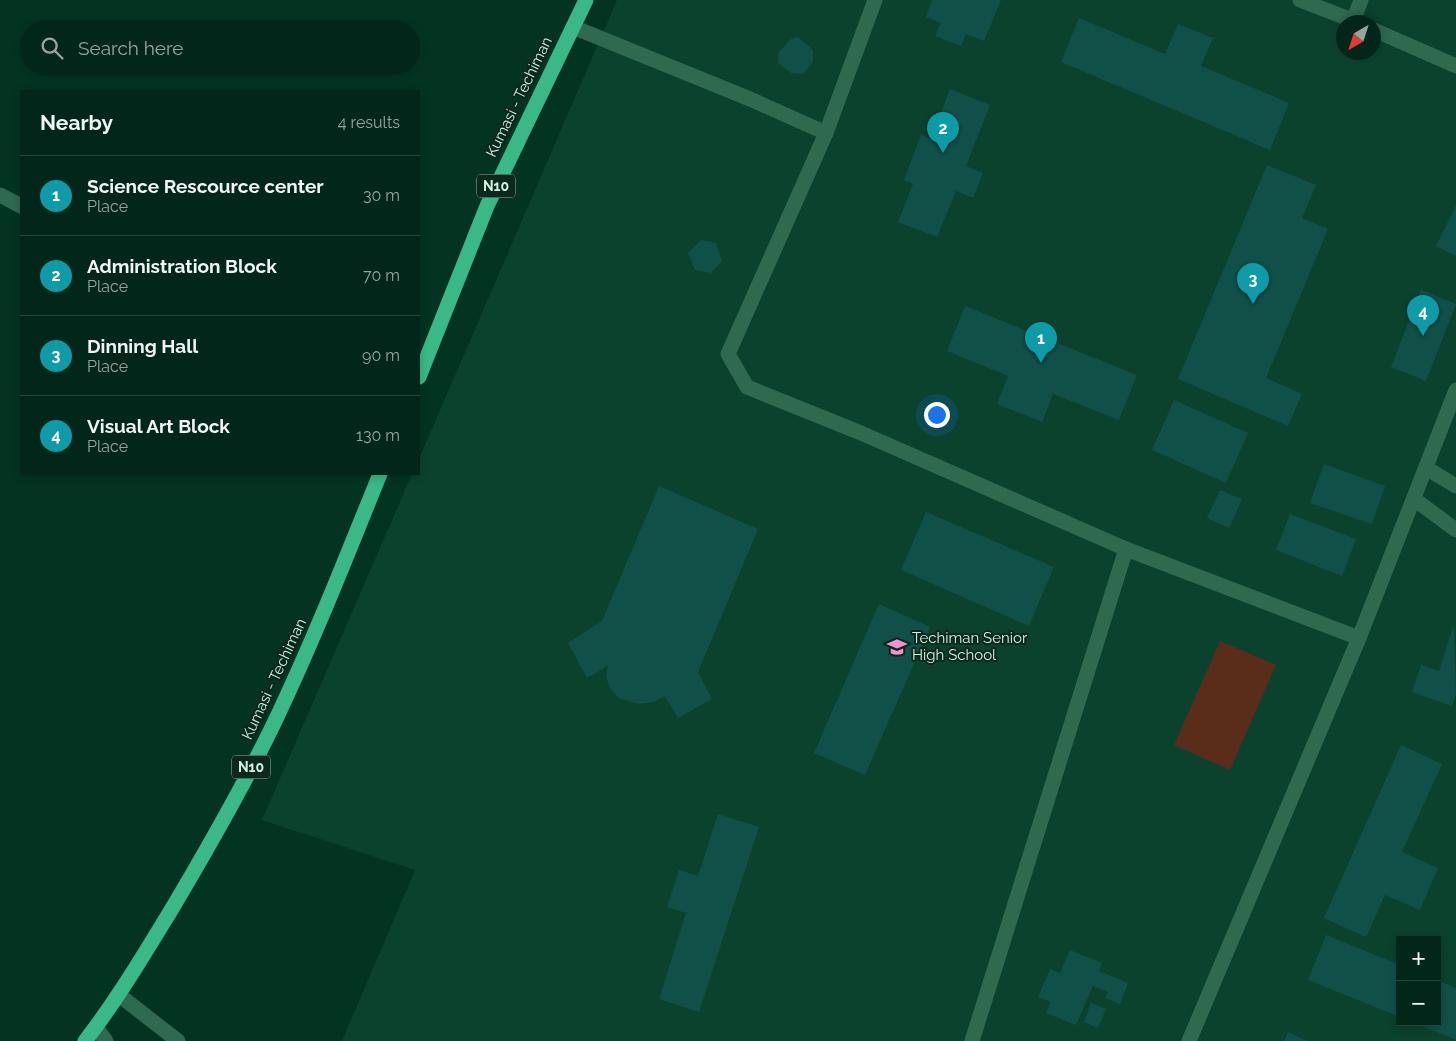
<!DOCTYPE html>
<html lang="en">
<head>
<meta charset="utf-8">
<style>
	:root { --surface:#02271a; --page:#103327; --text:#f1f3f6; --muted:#96a5a2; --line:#234439; --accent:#2563eb }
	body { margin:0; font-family:Raleway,sans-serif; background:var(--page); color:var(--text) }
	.controls { position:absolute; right:15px; bottom:15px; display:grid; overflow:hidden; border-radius:0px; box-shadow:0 2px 8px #0003 }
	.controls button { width:45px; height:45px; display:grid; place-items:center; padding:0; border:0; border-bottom:1px solid var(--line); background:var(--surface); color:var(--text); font:25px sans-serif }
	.compass { position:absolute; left:1336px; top:15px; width:45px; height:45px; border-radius:50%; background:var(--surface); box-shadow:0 2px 8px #0003; rotate:219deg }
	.you { position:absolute; left:936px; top:414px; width:18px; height:18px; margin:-12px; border:4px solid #fff; border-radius:50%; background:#1a73e8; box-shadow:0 0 0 8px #1a73e833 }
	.badge { display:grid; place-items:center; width:32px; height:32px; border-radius:50%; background:var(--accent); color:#fff; font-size:16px; font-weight:700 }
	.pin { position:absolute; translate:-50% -41px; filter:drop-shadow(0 1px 2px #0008) }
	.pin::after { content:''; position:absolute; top:26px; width:18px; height:15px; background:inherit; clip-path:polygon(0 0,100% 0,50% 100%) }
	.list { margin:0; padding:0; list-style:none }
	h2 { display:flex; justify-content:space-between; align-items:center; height:65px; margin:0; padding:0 20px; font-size:21px }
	h2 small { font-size:16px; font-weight:400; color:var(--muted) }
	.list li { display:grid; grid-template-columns:32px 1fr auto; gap:15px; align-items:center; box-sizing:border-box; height:80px; padding:0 20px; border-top:1px solid var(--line) }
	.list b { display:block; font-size:19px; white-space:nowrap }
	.list p { margin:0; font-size:16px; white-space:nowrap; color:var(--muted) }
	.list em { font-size:16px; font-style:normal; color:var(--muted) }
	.icon { flex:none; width:28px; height:28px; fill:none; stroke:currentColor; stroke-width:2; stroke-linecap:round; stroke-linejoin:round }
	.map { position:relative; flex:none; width:1456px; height:1041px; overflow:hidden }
	.search { position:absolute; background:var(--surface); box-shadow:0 2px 8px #0003; left:20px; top:20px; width:400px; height:55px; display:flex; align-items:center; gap:12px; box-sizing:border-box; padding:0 18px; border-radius:28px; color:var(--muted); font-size:19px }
	.panel { position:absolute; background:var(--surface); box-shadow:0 2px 8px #0003; left:20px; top:90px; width:400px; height:385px; border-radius:0px }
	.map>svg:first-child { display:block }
</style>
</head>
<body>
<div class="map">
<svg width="1456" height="1041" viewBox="0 0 1456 1041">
	<rect width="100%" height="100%" fill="#033422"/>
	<path fill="#0b422e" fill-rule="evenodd" d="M617,0H1456V1041H342L415,870L262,820L412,474H419V459ZM1344,22H1374V52H1344ZM1400,940H1437V1022H1400Z"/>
	<polygon fill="#592d1a" points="1220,641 1276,665 1230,770 1174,745"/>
	<g fill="#105048">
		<polygon points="932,0 1001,0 984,41 966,34 961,46 935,36 941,23 926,17"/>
		<polygon points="1079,18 1165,54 1178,24 1213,38 1201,66 1289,103 1270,150 1061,62"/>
		<polygon points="798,37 813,50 813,62 803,74 791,73 778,63 779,52 791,39"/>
		<polygon points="950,89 990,105 966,166 983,173 973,198 956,191 937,237 898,222 913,184 904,180 921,135 931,139"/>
		<polygon points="1267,165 1316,185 1302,218 1328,229 1266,378 1302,394 1288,426 1178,379"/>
		<polygon points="1456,205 1456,256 1436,246"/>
		<polygon points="701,240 716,243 722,261 711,273 695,270 688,253"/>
		<polygon points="1421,290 1456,304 1426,381 1391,367"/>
		<polygon points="965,306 1137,375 1119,420 1053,394 1042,422 997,404 1008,376 947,351"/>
		<polygon points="1174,400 1248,433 1226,483 1152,450"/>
		<polygon points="1324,464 1385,486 1372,524 1310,503"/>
		<polygon points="659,486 758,529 698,672 712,699 678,718 665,696 653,702 639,704 619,698 610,688 606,677 608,666 587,678 568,643 602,621"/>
		<polygon points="1220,490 1242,499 1229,528 1207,518"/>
		<polygon points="926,512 1054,567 1029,626 901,570"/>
		<polygon points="1290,514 1356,539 1342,576 1276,550"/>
		<polygon points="879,604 930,627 865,775 814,753"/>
		<polygon points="1454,624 1456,693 1452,706 1412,692 1421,665 1439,671"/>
		<polygon points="1401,745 1442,764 1402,852 1438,868 1420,910 1385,895 1366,937 1324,918"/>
		<polygon points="718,814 759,827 699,1012 659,999 686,913 667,907 679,870 698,876"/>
		<polygon points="1326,935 1400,965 1400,1017 1308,980"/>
		<polygon points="1070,950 1102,963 1099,971 1128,983 1120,1004 1105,998 1108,992 1093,986 1076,1025 1046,1013 1051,1002 1038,997 1050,969 1060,973"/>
		<polygon points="1437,980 1456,988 1456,1040 1412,1022 1437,1022"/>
		<polygon points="1091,1003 1106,1009 1098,1028 1084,1022"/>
		<polygon points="1288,1032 1307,1041 1284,1041"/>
	</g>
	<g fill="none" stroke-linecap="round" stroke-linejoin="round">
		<g stroke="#2f6950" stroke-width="15">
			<polyline points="875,0 826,133 728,354 747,387 861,433 1126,549 972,1041"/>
			<polyline points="1300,0 1357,22"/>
			<polyline points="1353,21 1361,0"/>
			<polyline points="573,27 750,99 826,133"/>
			<polyline points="1374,30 1456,66"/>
			<polyline points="0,195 21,206"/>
			<polyline points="1426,468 1456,486"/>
			<polyline points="1414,499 1456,530"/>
			<polyline points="1126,549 1359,638 1456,390"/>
			<polyline points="119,995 178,1041"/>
			<polyline points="96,1027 106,1041"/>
			<polyline points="1189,1041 1359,638"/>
		</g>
		<g stroke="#3ab887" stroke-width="15">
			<polyline points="419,377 487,206 586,0"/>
			<path d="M85,1041C117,1000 143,956 170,912C208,848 245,784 277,717C315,637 347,555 380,474"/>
		</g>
	</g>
	<defs>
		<symbol id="school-bare" viewBox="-9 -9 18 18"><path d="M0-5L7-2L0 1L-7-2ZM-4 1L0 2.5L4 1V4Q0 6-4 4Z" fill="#f690d0" stroke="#0c271b" stroke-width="2.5" paint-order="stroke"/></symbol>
	</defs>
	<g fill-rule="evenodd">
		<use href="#school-bare" x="883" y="633" width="28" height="28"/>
	</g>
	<g text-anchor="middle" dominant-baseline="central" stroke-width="4" stroke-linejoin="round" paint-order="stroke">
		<g fill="#0c271b" stroke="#92b6a5" stroke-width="1">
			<rect x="477" y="174.5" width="38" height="23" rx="4"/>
			<rect x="232" y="755.5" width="38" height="23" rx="4"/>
		</g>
		<g font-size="14" font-weight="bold" fill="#ccf4e0">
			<text x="496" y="186">N10</text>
			<text x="251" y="767">N10</text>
		</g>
		<g font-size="15" fill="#ccf4e0" stroke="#0c271b">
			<text transform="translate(519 97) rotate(-64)">Kumasi - Techiman</text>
			<text transform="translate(274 679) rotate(-65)">Kumasi - Techiman</text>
		</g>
		<g font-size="15" fill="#ccf4e0" stroke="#0c271b" text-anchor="start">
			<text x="912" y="638">Techiman Senior<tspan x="912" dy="17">High School</tspan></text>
		</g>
	</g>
</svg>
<div class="controls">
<button>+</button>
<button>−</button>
</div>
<svg class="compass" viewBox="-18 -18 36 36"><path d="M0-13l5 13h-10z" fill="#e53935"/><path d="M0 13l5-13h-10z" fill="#96a5a2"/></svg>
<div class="you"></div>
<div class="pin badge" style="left:1041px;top:363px;background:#0f9aa8">1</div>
<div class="pin badge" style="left:943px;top:153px;background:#0f9aa8">2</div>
<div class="pin badge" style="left:1253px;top:304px;background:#0f9aa8">3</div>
<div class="pin badge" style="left:1423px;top:336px;background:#0f9aa8">4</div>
<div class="search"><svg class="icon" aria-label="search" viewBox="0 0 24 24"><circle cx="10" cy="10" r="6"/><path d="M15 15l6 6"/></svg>Search here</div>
<section class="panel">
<h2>Nearby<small>4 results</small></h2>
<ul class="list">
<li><span class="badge" style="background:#0f9aa8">1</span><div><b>Science Rescource center</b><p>Place</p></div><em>30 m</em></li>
<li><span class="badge" style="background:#0f9aa8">2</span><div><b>Administration Block</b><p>Place</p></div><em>70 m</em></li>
<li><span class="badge" style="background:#0f9aa8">3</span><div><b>Dinning Hall</b><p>Place</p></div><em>90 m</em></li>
<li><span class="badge" style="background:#0f9aa8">4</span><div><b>Visual Art Block</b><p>Place</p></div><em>130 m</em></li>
</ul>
</section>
</div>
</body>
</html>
